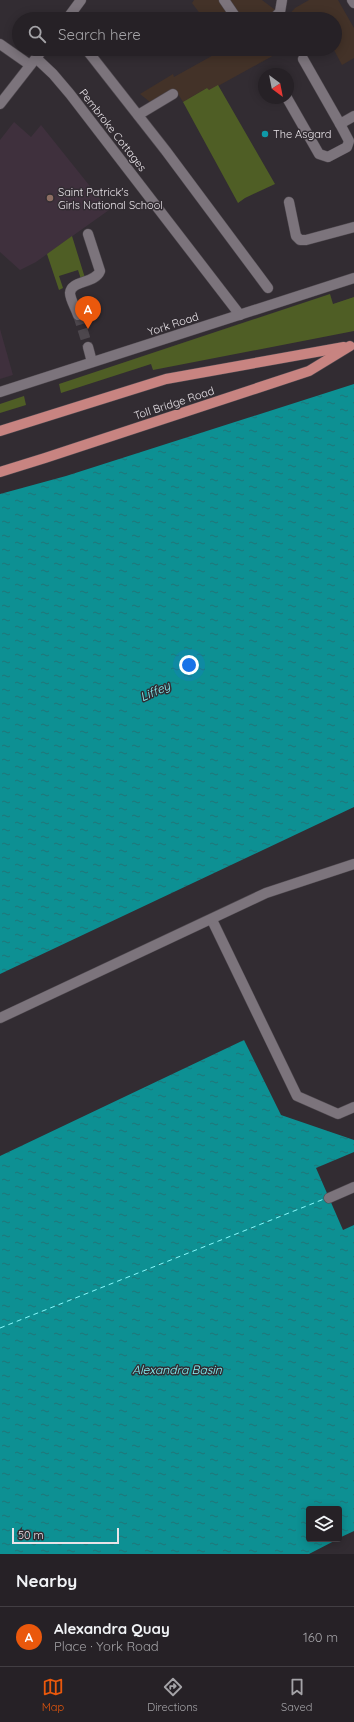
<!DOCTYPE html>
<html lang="en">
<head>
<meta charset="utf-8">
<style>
	:root { --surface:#262126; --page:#2e292e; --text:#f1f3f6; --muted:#a4a3a7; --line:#423e43; --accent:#ea580c }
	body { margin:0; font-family:Quicksand,sans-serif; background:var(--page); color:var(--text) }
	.controls { position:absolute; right:12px; bottom:12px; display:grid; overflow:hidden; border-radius:4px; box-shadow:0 2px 10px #0003 }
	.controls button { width:36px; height:36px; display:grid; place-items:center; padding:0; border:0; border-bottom:1px solid var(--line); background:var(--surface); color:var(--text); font:20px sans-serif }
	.compass { position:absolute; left:258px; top:68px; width:36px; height:36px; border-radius:50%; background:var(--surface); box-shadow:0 2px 10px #0003; rotate:148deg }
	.scale { position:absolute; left:12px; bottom:10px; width:107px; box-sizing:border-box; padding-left:4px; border:2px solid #e8e3e8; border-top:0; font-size:11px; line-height:14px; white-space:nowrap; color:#e8e3e8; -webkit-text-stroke:3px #322c32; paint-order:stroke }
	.you { position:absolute; left:189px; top:665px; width:14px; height:14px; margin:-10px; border:3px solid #fff; border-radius:50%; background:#1a73e8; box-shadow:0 0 0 6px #1a73e833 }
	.badge { display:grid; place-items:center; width:26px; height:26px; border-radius:50%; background:var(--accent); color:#fff; font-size:13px; font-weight:700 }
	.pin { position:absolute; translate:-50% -33px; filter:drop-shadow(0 1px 2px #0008) }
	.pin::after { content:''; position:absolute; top:21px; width:14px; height:12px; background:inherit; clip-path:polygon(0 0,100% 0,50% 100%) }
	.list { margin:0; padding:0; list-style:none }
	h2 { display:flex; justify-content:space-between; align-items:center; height:52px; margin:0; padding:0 16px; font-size:17px }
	h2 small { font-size:13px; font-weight:400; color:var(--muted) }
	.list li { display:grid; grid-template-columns:26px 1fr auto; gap:12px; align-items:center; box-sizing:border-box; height:60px; padding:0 16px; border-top:1px solid var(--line) }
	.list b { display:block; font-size:15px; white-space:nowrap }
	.list p { margin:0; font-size:13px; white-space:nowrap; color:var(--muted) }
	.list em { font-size:13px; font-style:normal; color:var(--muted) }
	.icon { flex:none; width:22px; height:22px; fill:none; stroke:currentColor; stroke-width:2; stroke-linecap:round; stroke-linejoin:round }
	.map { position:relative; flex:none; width:354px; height:1554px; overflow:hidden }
	.search { position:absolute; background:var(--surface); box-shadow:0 2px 10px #0003; left:12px; right:12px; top:12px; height:44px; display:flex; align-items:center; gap:10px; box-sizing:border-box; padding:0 14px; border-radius:22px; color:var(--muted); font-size:15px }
	.sheet { height:112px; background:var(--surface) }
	nav { display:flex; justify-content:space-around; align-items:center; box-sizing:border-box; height:56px; border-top:1px solid var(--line); background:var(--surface); font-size:11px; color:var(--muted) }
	nav a { display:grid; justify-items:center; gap:2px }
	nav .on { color:var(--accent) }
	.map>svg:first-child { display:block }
</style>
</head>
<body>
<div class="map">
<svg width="354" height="1554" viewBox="0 0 354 1554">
	<defs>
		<pattern id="water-ripples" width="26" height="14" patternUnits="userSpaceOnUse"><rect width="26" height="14" fill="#0d9093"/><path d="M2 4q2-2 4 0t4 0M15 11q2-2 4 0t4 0" fill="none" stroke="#217578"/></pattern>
	</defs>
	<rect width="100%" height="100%" fill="#322c32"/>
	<g fill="#433228">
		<polygon points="194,0 262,0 286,18 295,8 309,0 338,0 354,28 354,58 342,65 334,50 336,49 335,46 335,19 204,19 192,3"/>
		<polygon points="218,49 285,49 209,91 207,88 183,102 175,89 150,102 140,94 173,74 174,77 219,52"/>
	</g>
	<g fill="#3f303d">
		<polygon points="14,122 31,137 41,125 109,210 36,262 20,270 0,252 0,140"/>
		<polygon points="0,329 13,375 0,379"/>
	</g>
	<g fill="#4f5e25">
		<polygon points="218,85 275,184 245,198 238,203 183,102 207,88 209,90"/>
		<polygon points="72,236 85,278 81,279 78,270 59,276 63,288 59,290 47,254"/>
		<polygon points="330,294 333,304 354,297 354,331 153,370 151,364 61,393 59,384"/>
		<polygon points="24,396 26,405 0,413 0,404"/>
	</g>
	<g fill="url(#water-ripples)">
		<polygon points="354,384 354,807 0,974 0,494 66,476"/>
		<polygon points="244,1040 281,1115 354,1140 354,1152 316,1168 343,1230 354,1225 354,1531 339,1538 339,1509 309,1509 309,1539 338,1539 309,1554 0,1554 0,1156"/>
	</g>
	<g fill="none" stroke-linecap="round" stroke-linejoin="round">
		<polyline stroke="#88f8fb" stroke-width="1" stroke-dasharray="5 4" stroke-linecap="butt" points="0,1328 324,1199"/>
		<polyline stroke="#4d474d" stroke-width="10" stroke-dasharray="10 5" stroke-linecap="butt" points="78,315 88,347"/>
		<defs>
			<g id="minor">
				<polyline points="224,0 237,19"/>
				<polyline points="352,0 354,3"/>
				<polyline points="67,19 81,0"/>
				<polyline points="273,19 280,12 282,0"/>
				<polyline points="0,44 30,65"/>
				<polyline points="86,49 166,151 268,288"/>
				<polyline points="36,58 53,74 70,94 240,315"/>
				<polyline points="303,59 340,124 354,116"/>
				<polyline points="287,98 319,154 328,157 347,147 349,141 340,124"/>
				<polyline points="0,104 43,49"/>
				<polyline points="138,115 173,94"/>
				<polyline points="289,202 296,236 300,240 306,240 354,227"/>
				<path d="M78,315C76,309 70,299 70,293C71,280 95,284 100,271L88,234"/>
				<polyline points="88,347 92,362"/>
				<polyline points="0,392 354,278"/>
				<polyline points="212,920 297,1096 338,1114 354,1107"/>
				<polyline points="0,1018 266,893 354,864"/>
				<polyline points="329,1198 354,1187"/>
			</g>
			<g id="major">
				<polyline points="0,431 166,379 344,347"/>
				<polyline points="0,472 45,458 309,371 350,346"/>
			</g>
		</defs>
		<use href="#minor" stroke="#504a50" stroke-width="11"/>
		<use href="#major" stroke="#504a50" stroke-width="11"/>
		<use href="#minor" stroke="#7c747c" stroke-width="10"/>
		<use href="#major" stroke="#c88481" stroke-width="10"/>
	</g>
	<circle fill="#0f9aa8" stroke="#322c32" stroke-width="1.5" cx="265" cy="134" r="4"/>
	<circle fill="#8d6e63" stroke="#322c32" stroke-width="1.5" cx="50" cy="198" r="4"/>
	<g text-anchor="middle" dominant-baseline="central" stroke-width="3" stroke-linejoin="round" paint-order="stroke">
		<g font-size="11" fill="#e8e3e8" stroke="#322c32">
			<text transform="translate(113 130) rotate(52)">Pembroke Cottages</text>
			<text transform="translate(173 324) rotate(-18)">York Road</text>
			<text transform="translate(174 403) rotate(-18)">Toll Bridge Road</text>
		</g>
		<g font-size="11" fill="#e8e3e8" stroke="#322c32" text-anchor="start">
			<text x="273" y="134">The Asgard</text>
			<text x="58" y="192">Saint Patrick's<tspan x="58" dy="13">Girls National School</tspan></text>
		</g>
		<g font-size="12" font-style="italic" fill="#88f8fb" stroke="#322c32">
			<text transform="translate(155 691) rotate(-24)">Liffey</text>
			<text x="177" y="1369">Alexandra Basin</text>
		</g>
	</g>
</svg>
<div class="controls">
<button><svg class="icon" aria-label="layers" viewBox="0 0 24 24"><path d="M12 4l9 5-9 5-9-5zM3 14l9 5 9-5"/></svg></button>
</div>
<svg class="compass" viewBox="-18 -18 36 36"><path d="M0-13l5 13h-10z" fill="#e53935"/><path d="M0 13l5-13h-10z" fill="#a4a3a7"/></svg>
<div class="scale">50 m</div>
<div class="you"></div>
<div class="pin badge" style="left:88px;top:329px">A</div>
<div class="search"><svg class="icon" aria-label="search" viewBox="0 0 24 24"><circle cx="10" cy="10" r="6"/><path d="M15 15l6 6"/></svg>Search here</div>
</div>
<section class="sheet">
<h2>Nearby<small></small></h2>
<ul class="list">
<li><span class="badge">A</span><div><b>Alexandra Quay</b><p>Place · York Road</p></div><em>160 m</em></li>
</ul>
</section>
<nav>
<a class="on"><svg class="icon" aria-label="map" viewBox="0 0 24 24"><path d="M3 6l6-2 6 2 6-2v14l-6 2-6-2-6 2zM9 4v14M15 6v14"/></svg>Map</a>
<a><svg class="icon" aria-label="directions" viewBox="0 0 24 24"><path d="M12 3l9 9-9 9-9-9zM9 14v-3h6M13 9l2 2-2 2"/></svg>Directions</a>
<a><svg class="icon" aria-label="saved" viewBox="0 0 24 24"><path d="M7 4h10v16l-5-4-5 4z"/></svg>Saved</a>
</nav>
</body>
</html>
